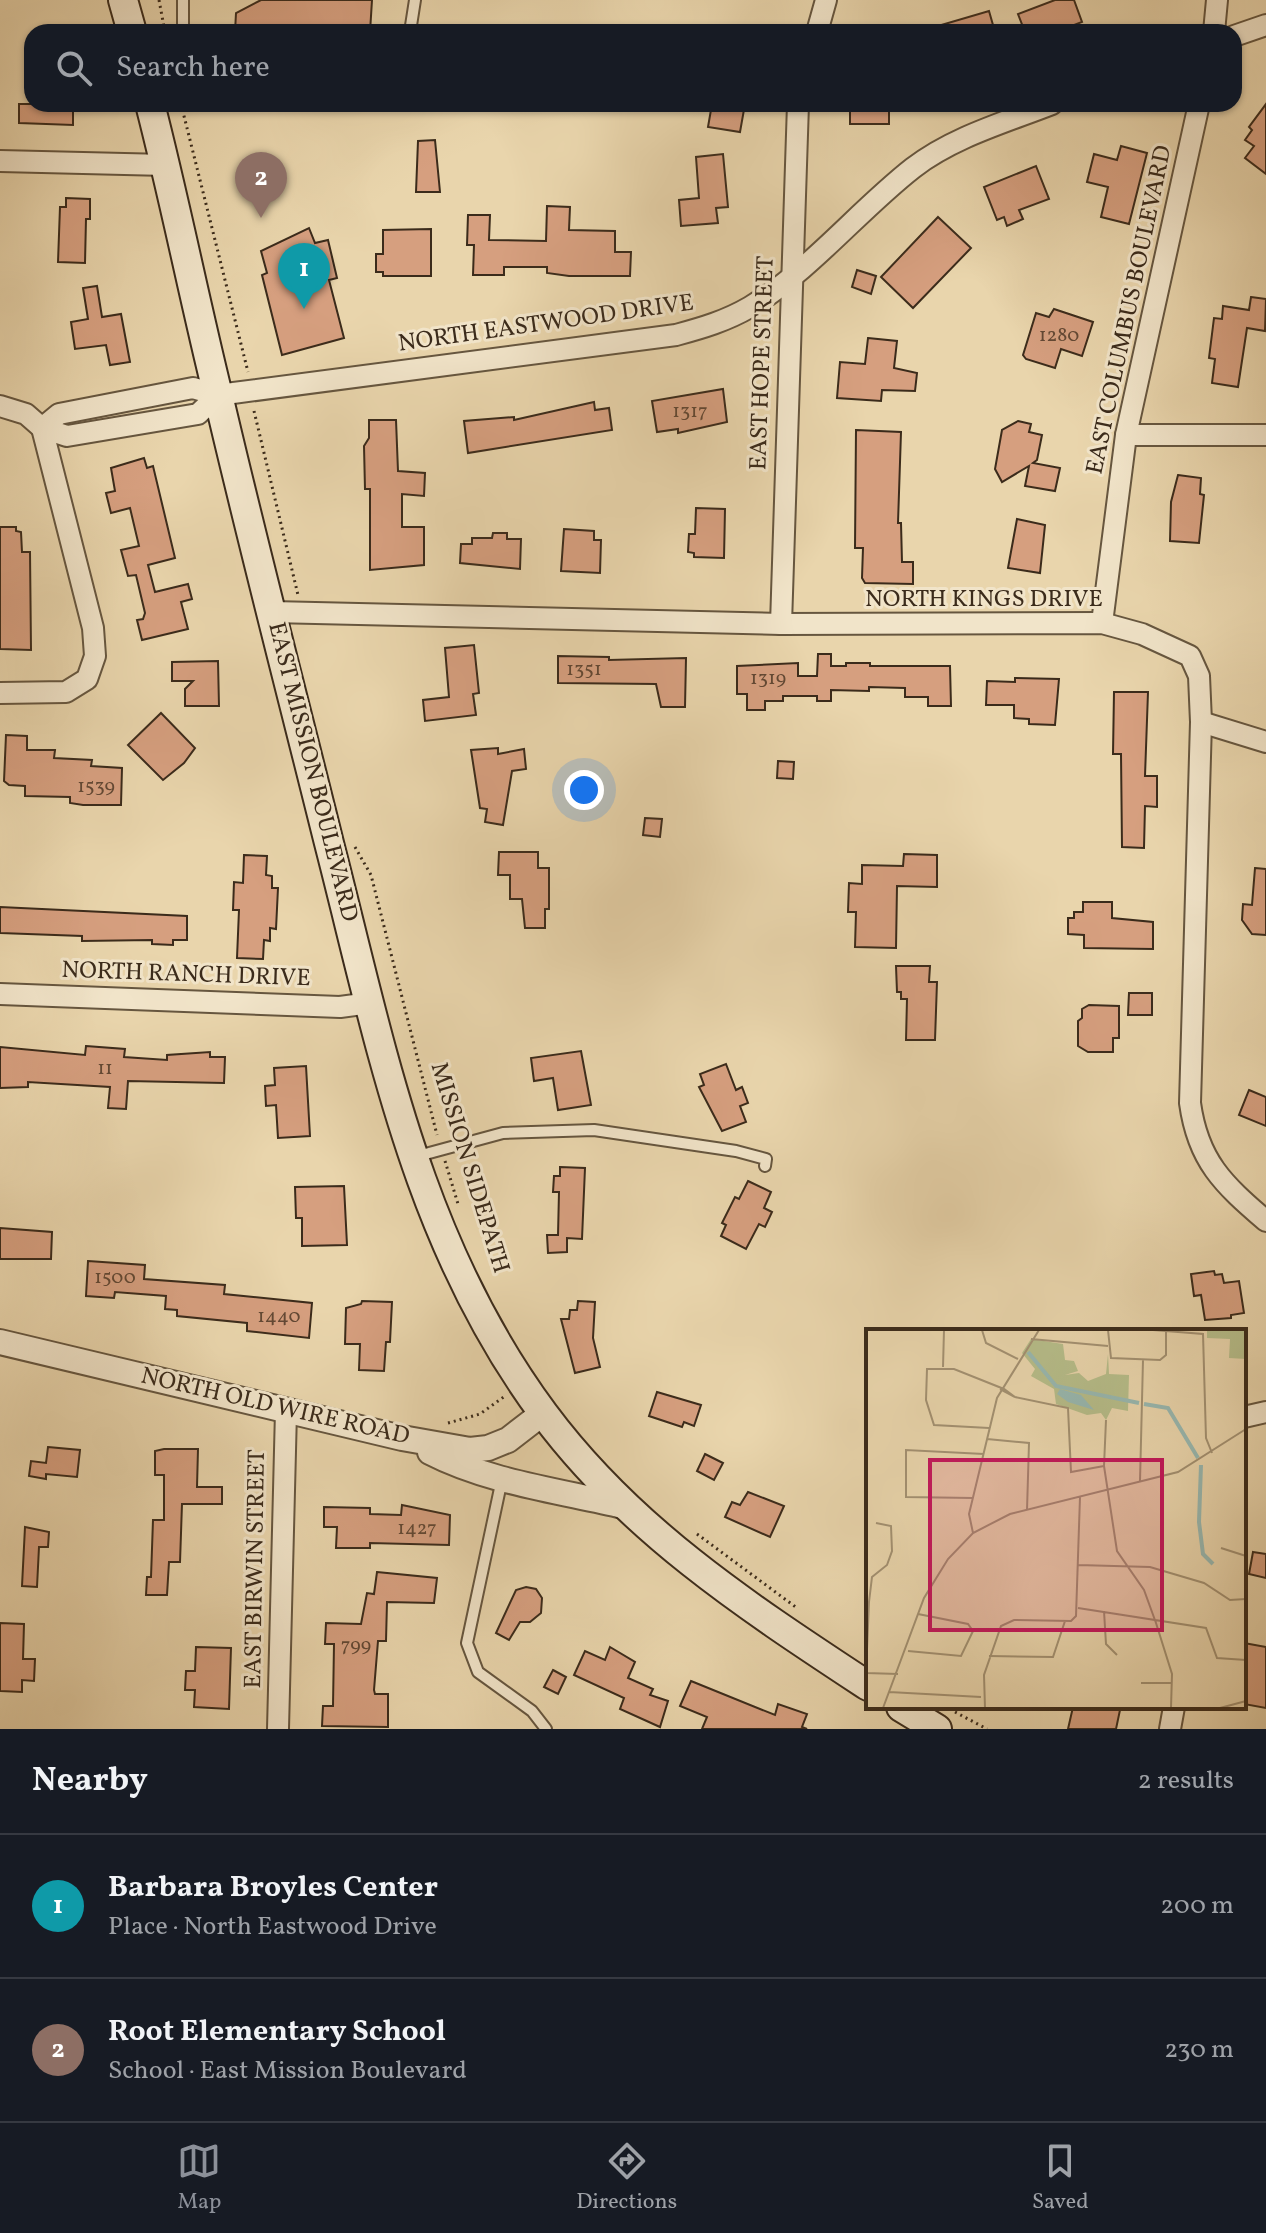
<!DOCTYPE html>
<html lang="en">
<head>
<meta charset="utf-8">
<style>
	:root { --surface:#171b24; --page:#242831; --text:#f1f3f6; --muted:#9ea1a6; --line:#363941; --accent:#8c9099 }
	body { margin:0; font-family:Vollkorn,serif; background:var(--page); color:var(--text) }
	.you { position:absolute; left:584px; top:790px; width:28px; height:28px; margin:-20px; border:6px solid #fff; border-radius:50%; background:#1a73e8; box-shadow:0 0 0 12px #1a73e833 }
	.badge { display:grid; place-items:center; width:52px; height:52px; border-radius:50%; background:var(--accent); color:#fff; font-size:26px; font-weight:700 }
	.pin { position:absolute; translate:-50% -66px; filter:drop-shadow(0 2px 4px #0008) }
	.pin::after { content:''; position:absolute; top:42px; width:28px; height:24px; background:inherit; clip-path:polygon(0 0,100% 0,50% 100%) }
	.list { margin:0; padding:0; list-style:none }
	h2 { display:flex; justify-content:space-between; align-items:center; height:104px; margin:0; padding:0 32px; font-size:34px }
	h2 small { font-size:26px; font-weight:400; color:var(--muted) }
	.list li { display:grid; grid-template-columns:52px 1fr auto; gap:24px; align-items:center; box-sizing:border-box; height:144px; padding:0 32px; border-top:2px solid var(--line) }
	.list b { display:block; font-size:30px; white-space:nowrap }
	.list p { margin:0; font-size:26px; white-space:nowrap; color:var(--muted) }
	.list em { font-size:26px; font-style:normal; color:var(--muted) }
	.icon { flex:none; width:44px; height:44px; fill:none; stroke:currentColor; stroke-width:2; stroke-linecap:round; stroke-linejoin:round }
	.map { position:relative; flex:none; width:1266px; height:1729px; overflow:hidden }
	.search { position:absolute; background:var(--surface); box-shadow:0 2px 6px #0004; left:24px; right:24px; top:24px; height:88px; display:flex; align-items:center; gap:20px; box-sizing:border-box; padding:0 28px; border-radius:24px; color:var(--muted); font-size:30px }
	.sheet { height:392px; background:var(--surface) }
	nav { display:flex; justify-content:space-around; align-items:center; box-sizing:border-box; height:112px; border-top:2px solid var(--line); background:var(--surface); font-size:22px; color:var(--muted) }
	nav a { display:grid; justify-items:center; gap:4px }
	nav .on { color:var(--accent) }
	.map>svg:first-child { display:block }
</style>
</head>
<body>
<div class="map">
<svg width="1266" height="1729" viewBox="0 0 1266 1729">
	<rect width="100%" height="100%" fill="#e9d5ac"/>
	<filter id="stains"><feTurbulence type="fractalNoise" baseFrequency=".0025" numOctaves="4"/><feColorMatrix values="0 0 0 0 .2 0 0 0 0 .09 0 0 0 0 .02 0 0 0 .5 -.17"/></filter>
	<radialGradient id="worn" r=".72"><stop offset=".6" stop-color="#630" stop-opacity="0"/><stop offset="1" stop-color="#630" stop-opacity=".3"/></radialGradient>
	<g fill="#d69f7f" stroke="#3b2b1b" stroke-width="2">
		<polygon points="261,0 372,0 370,32 235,32 236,13"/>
		<polygon points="1055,0 1074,0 1082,22 1056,32 1025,32 1018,14"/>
		<polygon points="989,11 995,32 931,32 931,28"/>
		<polygon points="19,104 73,104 73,125 19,123"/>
		<polygon points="712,104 745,104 740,132 708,127"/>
		<rect x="850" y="104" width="39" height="20"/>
		<polygon points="1266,104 1266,174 1245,158 1254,146 1245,140 1252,130 1249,127"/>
		<polygon points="435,140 440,192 416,192 418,141"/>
		<polygon points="1121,146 1147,153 1129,224 1101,217 1108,187 1087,182 1094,154 1117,160"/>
		<polygon points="723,154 728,207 716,208 718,223 681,226 679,200 699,198 696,157"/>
		<polygon points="1036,166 1049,199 1019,210 1023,219 1007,226 1004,217 997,220 984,187"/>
		<polygon points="66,198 90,199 90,219 86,219 85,263 58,262 60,207 66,207"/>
		<polygon points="547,206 570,207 569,230 615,231 615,252 631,252 630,276 569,276 547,273 547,267 504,267 504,275 473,275 474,245 467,245 468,215 490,215 489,240 546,241"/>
		<polygon points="938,217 971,248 913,308 881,277"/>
		<polygon points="309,228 315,243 328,240 337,278 329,280 344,338 282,355 262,275 267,273 261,251"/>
		<polygon points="431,229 431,276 383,276 383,272 376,272 376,254 383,254 383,230"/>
		<polygon points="857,270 876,276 871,294 852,287"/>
		<polygon points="97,286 102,317 121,314 130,362 110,365 106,345 75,349 71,322 88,319 83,288"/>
		<polygon points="1251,297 1266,299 1265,331 1247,328 1238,387 1212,383 1215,359 1209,358 1214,318 1222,319 1223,306 1249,310"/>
		<polygon points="1054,309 1093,322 1082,356 1061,349 1055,368 1026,359 1023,355 1036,313 1049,317"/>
		<polygon points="868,338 897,341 894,368 917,373 915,391 882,390 881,401 837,398 840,362 865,364"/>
		<polygon points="723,389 727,422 678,433 678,429 657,432 652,401"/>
		<polygon points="594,402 595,410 609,408 612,430 468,453 464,421 514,417 514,420"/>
		<polygon points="369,420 396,420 398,471 425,473 424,496 402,494 402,527 424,527 424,565 370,570 370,489 365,489 364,446 369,438"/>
		<polygon points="1018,421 1031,424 1029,432 1042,435 1037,460 1033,463 1060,468 1055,491 1025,486 1029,466 1002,482 995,469 1002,430"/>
		<polygon points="856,430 901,432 898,523 901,523 902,562 913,562 913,584 865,583 862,578 863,548 855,548"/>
		<polygon points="144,458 147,468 153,466 175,558 148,565 155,592 188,584 192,599 181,602 188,629 142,640 137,620 143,619 145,613 136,575 128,576 121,550 139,546 130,508 111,513 106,493 115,491 111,468"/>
		<polygon points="1178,475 1201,478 1200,494 1204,495 1199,543 1170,541 1171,502"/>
		<polygon points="696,508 725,509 724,558 694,557 694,553 688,552 689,534 695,534"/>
		<polygon points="1017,519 1045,525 1040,573 1008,568"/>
		<polygon points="0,527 16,527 16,531 21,532 22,552 30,552 31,650 0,649"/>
		<polygon points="564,529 594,531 594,540 601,540 600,573 561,571"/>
		<polygon points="493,533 507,533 507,539 521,539 520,569 460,563 461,544 472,544 472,538 492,538"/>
		<polygon points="474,645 479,693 473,694 476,715 425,721 423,700 449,697 445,648"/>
		<polygon points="818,654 831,654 831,666 846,666 846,663 870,663 870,666 950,666 951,706 928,706 928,697 905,697 905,688 869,687 869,691 831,690 831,701 817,701 817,696 783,696 783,701 765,701 765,710 747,710 747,694 737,694 737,666 798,663 798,676 817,676"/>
		<polygon points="558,656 609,657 609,660 686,658 685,707 661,707 656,684 558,683"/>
		<polygon points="218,661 219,706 185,706 185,689 193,681 172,681 172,662"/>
		<polygon points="1015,678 1059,679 1055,725 1029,724 1029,719 1014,718 1014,705 986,705 987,681 1015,682"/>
		<polygon points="1114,692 1148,692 1145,776 1157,776 1157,807 1145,806 1144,848 1122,847 1121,754 1113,754"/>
		<polygon points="161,713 195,748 184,763 163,780 128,745"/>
		<polygon points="6,735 27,736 27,750 55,750 54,758 92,760 91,766 122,768 121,805 83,805 70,803 70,797 25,796 25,786 9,785 4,781"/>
		<polygon points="498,748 498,754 524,749 526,769 512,771 503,825 485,822 487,809 480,808 471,750"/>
		<polygon points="778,761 794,762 793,779 777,778"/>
		<polygon points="645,818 662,819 660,837 643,835"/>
		<polygon points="499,852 538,852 538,868 549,868 549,909 545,909 545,928 525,928 522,899 510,899 510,875 498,875"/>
		<polygon points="904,854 937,855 937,887 897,886 896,948 855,947 856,912 848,912 849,883 862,884 862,865 903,866"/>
		<polygon points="244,855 267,856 266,875 272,876 272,888 278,888 276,929 270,928 270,941 264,940 263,959 237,958 239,910 233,910 234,882 243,883"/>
		<polygon points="1255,868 1266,869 1266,935 1252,934 1242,920 1243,904 1252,905"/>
		<polygon points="1083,902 1112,902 1112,918 1153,922 1153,949 1084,948 1084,935 1068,934 1068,918 1074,918 1074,912 1083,912"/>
		<polygon points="0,907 187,916 187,940 173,940 173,945 152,944 152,940 82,941 82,936 0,933"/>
		<polygon points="896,966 930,966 929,982 937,982 935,1040 906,1040 907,999 901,999 901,992 897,992"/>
		<polygon points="1129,993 1152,993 1152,1015 1128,1015"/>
		<polygon points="1089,1005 1119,1006 1119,1038 1113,1038 1113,1052 1088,1052 1078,1046 1078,1021 1082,1018 1082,1009"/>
		<polygon points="86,1046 125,1049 124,1057 167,1060 167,1055 210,1052 210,1057 225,1057 224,1083 128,1081 126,1109 108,1108 110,1087 28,1082 28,1087 0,1088 0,1047 85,1055"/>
		<polygon points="581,1051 591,1105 558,1110 553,1078 534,1081 531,1058"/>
		<polygon points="726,1064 736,1090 742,1087 748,1103 740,1106 746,1122 722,1131 699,1087 704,1085 700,1074"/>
		<polygon points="306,1066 310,1136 278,1138 276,1105 266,1106 265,1086 275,1085 274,1068"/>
		<polygon points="1249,1090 1266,1097 1266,1126 1239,1115"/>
		<polygon points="560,1167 585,1168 582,1239 567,1238 567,1252 548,1253 547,1235 558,1235 559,1192 553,1192 554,1176 560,1176"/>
		<polygon points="748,1181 771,1192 764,1208 772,1212 765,1227 759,1224 746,1249 721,1236 726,1225 722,1223 735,1197 739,1199"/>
		<polygon points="344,1186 347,1245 302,1246 302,1218 296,1218 295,1187"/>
		<polygon points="0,1228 52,1232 51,1259 0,1259"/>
		<polygon points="88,1261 145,1265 144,1279 225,1285 224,1294 312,1303 309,1338 247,1331 247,1323 177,1316 177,1310 165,1309 166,1296 115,1292 114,1298 86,1296"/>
		<polygon points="1214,1271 1215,1275 1222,1274 1224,1283 1239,1281 1244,1313 1231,1315 1231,1318 1205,1320 1201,1295 1194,1296 1191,1274"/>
		<polygon points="362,1301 392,1302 390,1342 386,1342 384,1371 359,1370 360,1344 345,1344 346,1308 361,1304"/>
		<polygon points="578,1301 595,1302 593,1338 600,1367 575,1373 561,1319 569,1319 570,1310 577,1310"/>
		<polygon points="657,1392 701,1405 694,1426 684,1422 682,1427 649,1416"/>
		<polygon points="48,1447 80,1450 77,1477 46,1474 46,1479 29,1476 31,1461 46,1463"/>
		<polygon points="164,1449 198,1449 197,1487 222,1487 222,1504 182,1504 180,1562 169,1562 167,1595 146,1595 147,1577 151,1577 153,1520 164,1520 164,1475 155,1475 155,1451"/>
		<polygon points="705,1454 723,1463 714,1480 697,1471"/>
		<polygon points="748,1492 784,1506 770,1537 725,1517 732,1502 740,1505"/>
		<polygon points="402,1505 450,1515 449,1545 370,1543 370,1548 336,1548 337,1527 324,1527 324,1507 370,1508 370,1514 401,1515"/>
		<polygon points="25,1527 49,1532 48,1547 39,1547 37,1587 22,1586"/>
		<polygon points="1253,1552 1266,1554 1266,1578 1249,1574"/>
		<polygon points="377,1572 437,1578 434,1603 387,1602 386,1641 378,1641 374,1690 375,1694 388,1694 388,1727 322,1726 323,1706 333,1706 334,1644 325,1644 326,1623 361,1624 367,1593 374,1594"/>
		<polygon points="526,1587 536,1589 542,1598 541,1613 530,1622 520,1622 509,1640 496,1633 516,1590"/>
		<polygon points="0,1623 24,1624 23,1659 35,1659 34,1681 22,1680 22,1692 0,1691"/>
		<polygon points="1244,1643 1266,1647 1266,1708 1244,1704"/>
		<polygon points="196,1647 231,1648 229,1709 194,1707 195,1690 185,1690 186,1671 195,1671"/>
		<polygon points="610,1647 635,1662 628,1678 653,1689 650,1695 668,1701 660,1727 620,1709 624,1698 574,1675 585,1651 605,1660"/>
		<polygon points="553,1670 566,1677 558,1694 544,1687"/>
		<polygon points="691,1681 775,1715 778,1704 807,1714 802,1727 807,1729 702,1729 707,1717 680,1706"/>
		<polygon points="1073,1707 1116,1707 1120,1710 1116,1729 1068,1729"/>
	</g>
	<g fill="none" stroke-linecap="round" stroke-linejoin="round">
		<defs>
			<g id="service">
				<polyline points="183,0 183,32"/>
				<polyline points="410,32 415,0"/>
				<polyline points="244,104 343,104"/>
				<polyline points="418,1156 503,1133 594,1130 736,1151 766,1159 765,1166"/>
				<polyline points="502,1479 467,1643 478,1672 532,1711 546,1729"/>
			</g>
			<g id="minor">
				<polyline points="817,32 826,0"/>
				<polyline points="1214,32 1217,0"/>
				<polyline points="1234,36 1266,25"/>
				<polyline points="0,161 166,165"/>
				<polyline points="0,406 26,414 42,428 67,436 198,414 218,395"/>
				<path d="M42,428L59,414L193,388L218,395L676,335C702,328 726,321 750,307C811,270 858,211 913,168C953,137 1006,122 1052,104"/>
				<polyline points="1126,435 1266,435"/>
				<path d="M272,612L781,624L1102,623L1142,634L1190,656L1199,676L1201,722L1190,1103C1198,1161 1223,1184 1266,1221"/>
				<polyline points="1102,623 1126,435 1199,104"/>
				<polyline points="781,624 798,104"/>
				<polyline points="0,693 66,692 87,679 95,656 93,628 42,428"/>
				<polyline points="1201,722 1266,742"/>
				<polyline points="0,994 340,1007 370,1003"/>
				<polyline points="1244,1417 1266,1412"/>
				<polyline points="278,1729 286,1411"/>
				<polyline points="1170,1729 1174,1707"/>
			</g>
			<g id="tertiary">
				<polyline points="0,1342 402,1438 470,1450 488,1448 508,1440 543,1413"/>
				<path d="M430,1452C488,1482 560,1491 623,1506"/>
			</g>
			<g id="secondary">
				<polyline points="123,0 132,32"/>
				<path d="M150,104C175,201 194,298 218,395C253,545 292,694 329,843C381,1045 416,1242 544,1414C631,1531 748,1607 868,1686"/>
				<polyline points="901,1707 937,1729"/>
			</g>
		</defs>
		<use href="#service" stroke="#66563f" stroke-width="14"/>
		<use href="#minor" stroke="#66563f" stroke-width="24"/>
		<use href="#tertiary" stroke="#66563f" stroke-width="28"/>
		<use href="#secondary" stroke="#3b2b1b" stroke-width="32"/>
		<g stroke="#3b2b1b" stroke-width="3" stroke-dasharray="2 4" stroke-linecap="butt">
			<polyline points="159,0 165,32"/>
			<polyline points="181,104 248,372"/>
			<polyline points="254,411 298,595"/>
			<polyline points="355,847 371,875 437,1135"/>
			<polyline points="445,1161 458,1204"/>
			<polyline points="448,1423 480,1414 505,1396"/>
			<polyline points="697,1534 797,1608"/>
			<polyline points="955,1712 987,1729"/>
		</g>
		<use href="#service" stroke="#f1e4c9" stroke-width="10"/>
		<use href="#minor" stroke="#f1e4c9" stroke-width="20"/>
		<use href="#tertiary" stroke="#f1e4c9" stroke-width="24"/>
		<use href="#secondary" stroke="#f1e4c9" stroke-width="28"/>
	</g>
	<g text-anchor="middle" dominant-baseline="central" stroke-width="6" stroke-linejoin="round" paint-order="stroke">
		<g font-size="20" fill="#624834">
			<text x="1059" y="336">1280</text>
			<text x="690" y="412">1317</text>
			<text x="584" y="670">1351</text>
			<text x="768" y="679">1319</text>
			<text x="96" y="787">1539</text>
			<text x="105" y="1069">11</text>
			<text x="115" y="1278">1500</text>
			<text x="279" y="1317">1440</text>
			<text x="417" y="1529">1427</text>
			<text x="356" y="1646">799</text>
		</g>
		<g font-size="24" fill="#3b2b1b" stroke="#f1e4c9">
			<text transform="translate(1130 310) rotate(-78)">EAST COLUMBUS BOULEVARD</text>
			<text transform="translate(546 324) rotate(-8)">NORTH EASTWOOD DRIVE</text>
			<text transform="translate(763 363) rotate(-88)">EAST HOPE STREET</text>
			<text x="984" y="600">NORTH KINGS DRIVE</text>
			<text transform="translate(312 772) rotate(76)">EAST MISSION BOULEVARD</text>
			<text transform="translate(186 975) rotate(2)">NORTH RANCH DRIVE</text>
			<text transform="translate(469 1168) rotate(73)">MISSION SIDEPATH</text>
			<text transform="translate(275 1407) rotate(13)">NORTH OLD WIRE ROAD</text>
			<text transform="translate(256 1569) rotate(-89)">EAST BIRWIN STREET</text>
		</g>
	</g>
	<g transform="translate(866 1329)">
		<rect width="380" height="380" fill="#e9d5ac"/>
		<path d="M341,1H380V30L363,29L364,10L341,9ZM165,10L197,15L199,31L208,32L212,42L199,46L213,44L222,52L240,45L242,25L243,45L263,46L262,82L246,79L240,91L235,84L221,86L190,75L188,60L165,47L169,40L156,24Z" fill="#b6bd8a"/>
		<path d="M194,60L215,66L228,81L202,73L191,65Z" fill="#98b8b0"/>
		<path fill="none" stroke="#98b8b0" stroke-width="4" d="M162,23L190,57L273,74M278,75L302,79L332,129M335,136L333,193L337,225L347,235"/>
		<path fill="none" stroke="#a39172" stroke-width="2" d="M116,1L120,14L152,30M242,1L245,29L294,31L300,26V1M287,1L337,5L340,109L346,124M165,10L242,17M77,38L78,1M149,68L202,79L205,143L238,137M123,99L68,96L60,71L61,40H88L138,60L149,68L134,60M121,110L163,114L161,181M238,137L251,222L278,261L290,294L306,345L305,379M238,137L240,91M274,152L277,31M107,169L40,168V121L118,125M107,204L103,185L131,69L173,1M355,219L380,227M212,236L284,238L338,254L364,271L380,270M3,273L6,248L21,236L26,222L25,197L10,194M212,279L340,299L351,329L380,331M238,282L240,315L251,326M42,322L95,327L107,302L102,295L52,285M123,327L187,328L199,292M0,344L3,273M0,344L32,345M275,354H306M23,363L115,368M17,379L58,269L82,230L107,204L144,185L312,143L380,100M119,379L118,346L135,297L148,291L205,292L210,287L214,168M354,379L380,372"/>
		<path fill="#c2185b" fill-opacity="0.15" stroke="#c2185b" stroke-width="4" d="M64,131H296V301H64Z"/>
		<rect width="380" height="380" fill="none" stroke="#3b2b1b" stroke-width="4"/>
	</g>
	<rect width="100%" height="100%" filter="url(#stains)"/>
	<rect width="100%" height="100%" fill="url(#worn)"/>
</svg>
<div class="you"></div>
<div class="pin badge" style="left:304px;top:309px;background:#0f9aa8">1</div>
<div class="pin badge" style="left:261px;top:218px;background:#8d6e63">2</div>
<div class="search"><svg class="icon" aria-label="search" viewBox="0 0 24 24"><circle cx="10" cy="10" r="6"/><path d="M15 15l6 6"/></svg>Search here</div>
</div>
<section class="sheet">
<h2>Nearby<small>2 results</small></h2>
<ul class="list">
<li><span class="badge" style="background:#0f9aa8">1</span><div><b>Barbara Broyles Center</b><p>Place · North Eastwood Drive</p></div><em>200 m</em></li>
<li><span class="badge" style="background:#8d6e63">2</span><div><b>Root Elementary School</b><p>School · East Mission Boulevard</p></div><em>230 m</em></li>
</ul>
</section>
<nav>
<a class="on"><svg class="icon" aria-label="map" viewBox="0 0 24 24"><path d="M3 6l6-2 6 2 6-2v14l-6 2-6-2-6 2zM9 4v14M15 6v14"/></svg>Map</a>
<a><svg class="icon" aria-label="directions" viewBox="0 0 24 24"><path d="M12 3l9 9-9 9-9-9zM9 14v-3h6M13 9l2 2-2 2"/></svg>Directions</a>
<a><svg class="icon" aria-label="saved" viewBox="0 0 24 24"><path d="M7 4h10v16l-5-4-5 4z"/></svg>Saved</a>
</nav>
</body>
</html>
